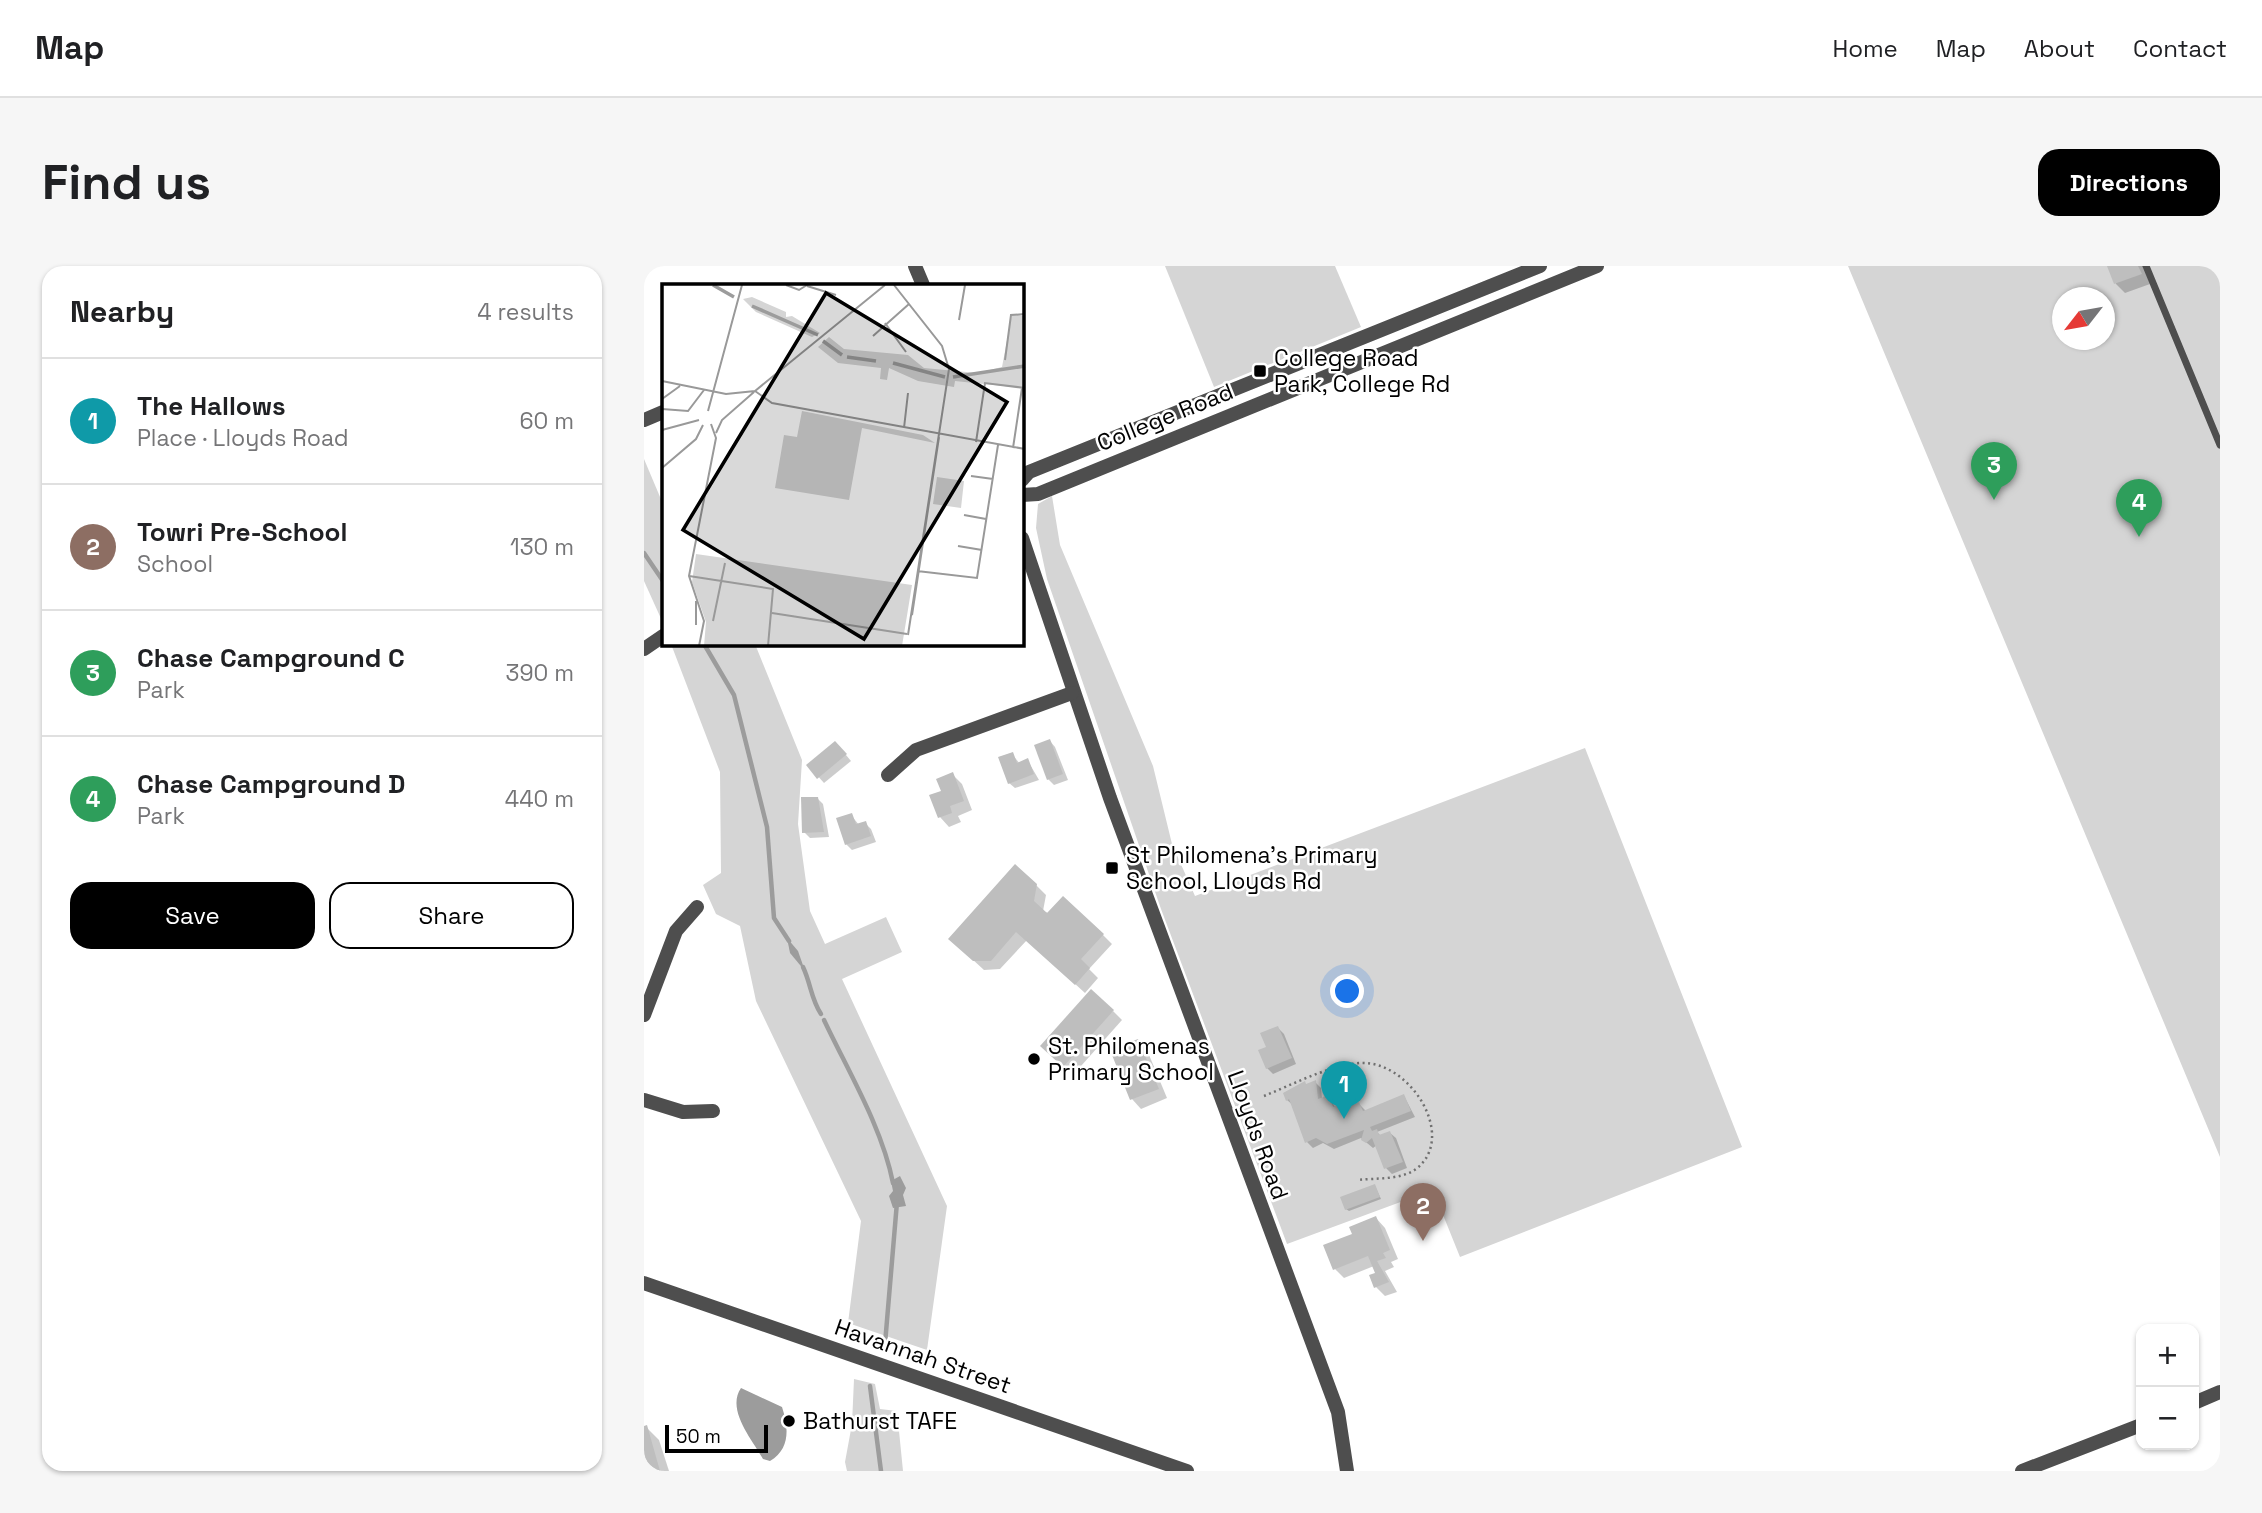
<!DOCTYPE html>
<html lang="en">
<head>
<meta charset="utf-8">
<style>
	:root { --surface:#fff; --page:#f6f6f6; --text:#202124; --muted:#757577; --line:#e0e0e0; --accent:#000 }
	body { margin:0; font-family:"Space Grotesk",sans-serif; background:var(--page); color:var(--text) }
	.controls { position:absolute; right:21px; bottom:21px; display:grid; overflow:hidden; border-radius:14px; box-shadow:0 2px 5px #0004 }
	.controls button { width:63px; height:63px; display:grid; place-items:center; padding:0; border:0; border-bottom:2px solid var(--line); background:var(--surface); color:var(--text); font:35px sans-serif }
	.compass { position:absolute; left:1408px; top:21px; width:63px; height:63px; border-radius:50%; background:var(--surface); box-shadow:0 2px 5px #0004; rotate:239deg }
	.scale { position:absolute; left:21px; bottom:18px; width:103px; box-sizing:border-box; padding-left:7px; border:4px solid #000; border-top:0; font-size:19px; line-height:24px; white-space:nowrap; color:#000; -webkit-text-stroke:5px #fff; paint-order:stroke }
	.you { position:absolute; left:704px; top:726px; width:24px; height:24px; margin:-18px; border:5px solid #fff; border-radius:50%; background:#1a73e8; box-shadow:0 0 0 10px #1a73e833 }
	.badge { display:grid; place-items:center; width:46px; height:46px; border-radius:50%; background:var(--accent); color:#fff; font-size:23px; font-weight:700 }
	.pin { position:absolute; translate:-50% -58px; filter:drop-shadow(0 2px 4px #0008) }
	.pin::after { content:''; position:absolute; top:37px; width:24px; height:21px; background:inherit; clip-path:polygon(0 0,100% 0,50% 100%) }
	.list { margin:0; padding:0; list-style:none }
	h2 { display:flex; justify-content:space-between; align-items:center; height:91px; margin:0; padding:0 28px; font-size:30px }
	h2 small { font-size:23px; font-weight:400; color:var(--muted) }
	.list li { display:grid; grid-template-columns:46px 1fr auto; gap:21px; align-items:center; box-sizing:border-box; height:126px; padding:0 28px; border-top:2px solid var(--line) }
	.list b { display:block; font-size:26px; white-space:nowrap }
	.list p { margin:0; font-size:23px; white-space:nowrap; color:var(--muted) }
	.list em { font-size:23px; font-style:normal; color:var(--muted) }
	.actions { display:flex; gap:14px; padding:21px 28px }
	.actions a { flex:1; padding:16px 0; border:2px solid var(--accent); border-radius:21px; text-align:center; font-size:24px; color:var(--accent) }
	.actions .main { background:var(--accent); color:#fff }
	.map { position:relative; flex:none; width:1576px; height:1205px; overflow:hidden; border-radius:21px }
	header { display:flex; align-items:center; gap:42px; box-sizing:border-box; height:98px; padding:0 35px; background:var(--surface); border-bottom:2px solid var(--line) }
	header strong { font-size:33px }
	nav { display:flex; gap:38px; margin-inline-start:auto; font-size:24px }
	.intro { display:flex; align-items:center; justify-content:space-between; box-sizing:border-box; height:168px; padding:0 42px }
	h1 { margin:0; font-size:49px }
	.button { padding:18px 32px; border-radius:21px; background:var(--accent); color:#fff; font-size:24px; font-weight:700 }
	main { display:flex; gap:42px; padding:0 42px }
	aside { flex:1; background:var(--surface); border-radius:21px; box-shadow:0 2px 5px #0004 }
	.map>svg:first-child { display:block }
</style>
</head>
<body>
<header>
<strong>Map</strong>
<nav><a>Home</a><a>Map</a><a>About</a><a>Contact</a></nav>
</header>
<div class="intro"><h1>Find us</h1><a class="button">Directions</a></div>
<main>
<aside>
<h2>Nearby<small>4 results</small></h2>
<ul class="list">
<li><span class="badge" style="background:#0f9aa8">1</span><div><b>The Hallows</b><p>Place · Lloyds Road</p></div><em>60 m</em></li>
<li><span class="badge" style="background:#8d6e63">2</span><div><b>Towri Pre-School</b><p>School</p></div><em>130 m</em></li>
<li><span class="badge" style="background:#2e9e5b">3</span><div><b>Chase Campground C</b><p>Park</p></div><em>390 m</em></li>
<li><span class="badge" style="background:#2e9e5b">4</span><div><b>Chase Campground D</b><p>Park</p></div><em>440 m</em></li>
</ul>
<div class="actions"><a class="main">Save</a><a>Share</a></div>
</aside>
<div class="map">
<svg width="1576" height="1205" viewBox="0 0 1576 1205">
	<rect width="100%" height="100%" fill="#fff"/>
	<g fill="#d5d5d5" fill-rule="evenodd">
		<polygon points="521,0 691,0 717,61 570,121"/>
		<path d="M1204,0H1576V891ZM1419,32H1461V74H1419Z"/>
		<polygon points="0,193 19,238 19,357 0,315"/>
		<polygon points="408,230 416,279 509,500 528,578 551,630 941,482 1098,881 816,991 789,924 643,978 517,643 403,313 392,262 394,238"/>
		<polygon points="27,378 111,378 158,494 154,558 166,645 181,678 242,651 258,686 198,713 303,940 283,1084 204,1057 217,955 112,735 96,660 72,648 59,619 77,607 76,506"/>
		<polygon points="210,1113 231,1118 236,1143 253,1145 259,1205 203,1205 201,1196 208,1158"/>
	</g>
	<g fill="#9c9c9c">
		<polygon points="143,672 154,685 161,705 146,687"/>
		<polygon points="256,910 262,922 259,929 262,940 249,942 245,930 249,925 247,915"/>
		<path d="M97,1122L138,1141C145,1162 146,1183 126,1195L119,1193C108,1173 82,1144 97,1122Z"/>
	</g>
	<g fill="#0003">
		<polygon points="1465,0 1499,0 1506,18 1481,27 1472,18"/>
		<polygon points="406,475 411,481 424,514 410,519 404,513"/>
		<polygon points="197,483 207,495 180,517 164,499"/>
		<polygon points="368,488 376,498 384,495 395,514 371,522 365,517"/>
		<polygon points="308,508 318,518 328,544 314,550 317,556 305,561 296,551 299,526"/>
		<polygon points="173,532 179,538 185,571 166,572 160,566"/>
		<polygon points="207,549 215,559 221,557 227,563 232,576 208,584 202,578"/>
		<polygon points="392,619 402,629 399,645 459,669 468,678 445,703 454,712 441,727 383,674 356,703 340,704 316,682"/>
		<polygon points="469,745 478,754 429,809 407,789"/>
		<polygon points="634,762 640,768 652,798 629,808 623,802 624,782"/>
		<polygon points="494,775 503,784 523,832 497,843 488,833"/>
		<polygon points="671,816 677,822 678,833 684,831 692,842 707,836 711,840 715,838 722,845 760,830 771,851 733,866 737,870 746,867 752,872 763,902 748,908 742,902 733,879 729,882 717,872 690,883 679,877 669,882 663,876 650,840 643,834"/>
		<polygon points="731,920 737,933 705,945 702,943"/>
		<polygon points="732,952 741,962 754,993 747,996 750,1001 741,1005 753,1026 741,1030 732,1021 733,1008 730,1000 700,1012 691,1003 710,968"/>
		<polygon points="2,1161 15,1174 25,1205 0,1205"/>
	</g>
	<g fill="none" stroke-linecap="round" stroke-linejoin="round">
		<g stroke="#9c9c9c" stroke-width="4.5">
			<polyline points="0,287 19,315"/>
			<polyline points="60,378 90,429 123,561 130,652 145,675"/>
			<path d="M159,701C167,718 167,733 177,748"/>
			<path d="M180,754C204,805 238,861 249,917"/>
			<polyline points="241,1078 253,936"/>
			<polyline points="226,1120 237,1205"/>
		</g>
	</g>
	<g fill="#bebebe">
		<polygon points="1463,0 1494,0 1498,8 1470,18"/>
		<polygon points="406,473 419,508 403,514 390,479"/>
		<polygon points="191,475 203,488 173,513 162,499"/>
		<polygon points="369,486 373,497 384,492 390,508 364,518 354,491"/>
		<polygon points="309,506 320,535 306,540 308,547 294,552 285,529 297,525 292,513"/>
		<polygon points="157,531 174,531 180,566 158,567"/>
		<polygon points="208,547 212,558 222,555 227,570 201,579 192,552"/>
		<polygon points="371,598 393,618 390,635 403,647 419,630 460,668 437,693 446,702 431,719 372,666 347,695 329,695 304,673"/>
		<polygon points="447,723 470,744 419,801 396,780"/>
		<polygon points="634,760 648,792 622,803 614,784 622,781 616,767"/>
		<polygon points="494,773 515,823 486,834 466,784"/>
		<polygon points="672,814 674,833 685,829 689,841 707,834 709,839 715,836 719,845 760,828 767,845 726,861 728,865 733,863 735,869 746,865 759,896 740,903 728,872 722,877 717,874 720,864 683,878 672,872 661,877 645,833 642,835 639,827 661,815 662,818"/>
		<polygon points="731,918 736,931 701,944 696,931"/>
		<polygon points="732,950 746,984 739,987 742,992 733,995 745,1016 730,1022 725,1009 731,1007 724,990 689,1004 679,979 708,968 705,961"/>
		<polygon points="3,1159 16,1205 0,1205 0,1160"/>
	</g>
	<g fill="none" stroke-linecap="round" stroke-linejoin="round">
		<path stroke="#707070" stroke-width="2.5" stroke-dasharray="2 3.5" stroke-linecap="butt" d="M620,830C650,818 683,800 716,797C766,794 814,871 772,903C757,914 731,912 714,914"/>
		<polyline stroke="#4e4e4e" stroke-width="7" points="1502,0 1576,179"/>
		<g stroke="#4e4e4e" stroke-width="14">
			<polyline points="271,0 279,19"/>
			<polyline points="0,154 19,146"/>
			<polyline points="378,214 385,206 896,0"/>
			<polyline points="378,229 394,228 953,0"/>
			<polyline points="378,272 466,532 694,1146 703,1205"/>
			<polyline points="0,383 19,370"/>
			<polyline points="244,509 272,484 428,427"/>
			<polyline points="0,749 32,665 53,641"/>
			<polyline points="0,834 39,846 69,845"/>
			<polyline points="1550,1137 1576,1126"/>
			<polyline points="1378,1205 1497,1159"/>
		</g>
		<polyline stroke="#4e4e4e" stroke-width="14" points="0,1017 543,1205"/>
	</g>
	<g fill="#000" stroke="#fff" stroke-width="2.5">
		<rect x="609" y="98" width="14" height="14" rx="3.5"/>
		<rect x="461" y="595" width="14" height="14" rx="3.5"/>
		<circle cx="390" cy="793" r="7"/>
		<circle cx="145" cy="1155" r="7"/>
	</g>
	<g text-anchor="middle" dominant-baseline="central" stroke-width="5" stroke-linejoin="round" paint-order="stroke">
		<g font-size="23" fill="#000" stroke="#fff" text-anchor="start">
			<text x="630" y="92">College Road<tspan x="630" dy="26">Park, College Rd</tspan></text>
			<text x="482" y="589">St Philomena's Primary<tspan x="482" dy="26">School, Lloyds Rd</tspan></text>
			<text x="404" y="780">St. Philomenas<tspan x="404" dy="26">Primary School</tspan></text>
			<text x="159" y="1155">Bathurst TAFE</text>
		</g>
		<g font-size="23" fill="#000" stroke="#fff">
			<text transform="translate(521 151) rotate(-22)">College Road</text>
			<text transform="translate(614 869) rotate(70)">Lloyds Road</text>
			<text transform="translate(279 1090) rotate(19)">Havannah Street</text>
		</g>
	</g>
	<g transform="translate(18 18)">
		<rect width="362" height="362" fill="#fff"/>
		<path d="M90,13L124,28V33L130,32L158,49L150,53L94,28L81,15ZM350,30L362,32V104L293,97L292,103L256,97L227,84L225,96L218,95L219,84L176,79L156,63L167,53L182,65L246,71L262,84L315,89L340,83ZM140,127L261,151L273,159L200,144L187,216L113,204L122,151L135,153ZM275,193L302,197L299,224L271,220ZM34,270L250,301L240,362H42L44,338L30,298Z" fill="#d5d5d5"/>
		<path fill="none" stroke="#9c9c9c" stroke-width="3.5" d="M51,1L72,13M90,22L156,51M161,57L180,71M185,73L214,77M231,79L283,93M291,93L363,82"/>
		<path fill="none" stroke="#999" stroke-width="2" d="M124,1L137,6L145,1M232,1L280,62L287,85L246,351M145,2L174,11M297,36L303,1M223,39L244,68M211,52L247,20M343,76L349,31L363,30M0,97L64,110L93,107L223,1M93,107L110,119L363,165M0,115L18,102M0,125L26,127L42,106M46,127L80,1M242,144L246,109M0,146L37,136M54,149L60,136L92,108M314,158L323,99L363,104M351,164L360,104M0,184L34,155L41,141M309,192L331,195M302,231L324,235M296,262L320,266M255,287L315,294L336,161M27,292L111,305L106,362M110,329L245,350M250,331L277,153M51,337L63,279M34,341V317M37,362L42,337L27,292L54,154L49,140"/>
		<path fill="#000" fill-opacity="0.15" stroke="#000" stroke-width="3.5" d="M164,9L345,118L202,355L21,246Z"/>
		<rect width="362" height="362" fill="none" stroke="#000" stroke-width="3.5"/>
	</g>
</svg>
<div class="controls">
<button>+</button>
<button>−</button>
</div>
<svg class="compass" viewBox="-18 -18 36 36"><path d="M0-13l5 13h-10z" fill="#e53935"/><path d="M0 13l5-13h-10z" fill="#757577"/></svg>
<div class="scale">50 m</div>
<div class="you"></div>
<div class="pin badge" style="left:700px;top:853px;background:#0f9aa8">1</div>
<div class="pin badge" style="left:779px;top:975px;background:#8d6e63">2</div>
<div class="pin badge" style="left:1350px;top:234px;background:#2e9e5b">3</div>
<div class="pin badge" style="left:1495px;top:271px;background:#2e9e5b">4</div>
</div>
</main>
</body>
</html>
